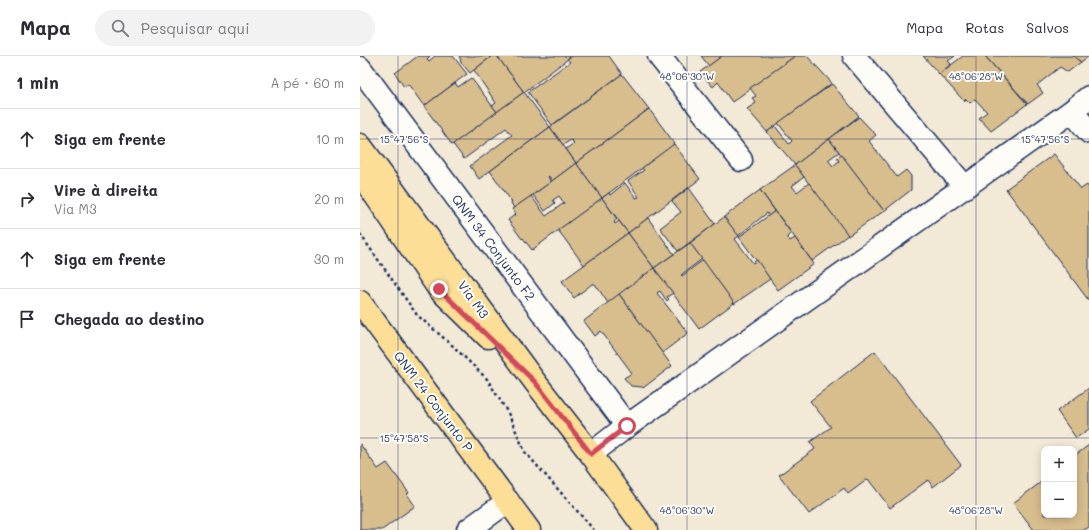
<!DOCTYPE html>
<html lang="pt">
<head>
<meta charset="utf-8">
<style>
	:root { --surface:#fff; --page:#f2f2f3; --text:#2b2b33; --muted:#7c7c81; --line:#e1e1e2 }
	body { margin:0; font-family:Mali,sans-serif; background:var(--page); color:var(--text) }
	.controls { position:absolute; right:12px; bottom:12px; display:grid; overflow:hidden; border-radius:8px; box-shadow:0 2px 10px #0003 }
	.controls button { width:36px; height:36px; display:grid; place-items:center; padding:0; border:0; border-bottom:1px solid var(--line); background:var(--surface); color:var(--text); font:20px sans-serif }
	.stop { position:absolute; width:12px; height:12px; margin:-9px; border:3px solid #d1495b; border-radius:50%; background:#fff }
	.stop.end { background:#d1495b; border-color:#fff; box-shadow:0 1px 4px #0008 }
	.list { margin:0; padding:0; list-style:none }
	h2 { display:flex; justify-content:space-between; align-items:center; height:52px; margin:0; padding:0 16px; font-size:17px }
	h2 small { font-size:13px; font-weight:400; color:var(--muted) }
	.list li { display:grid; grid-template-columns:26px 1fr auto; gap:12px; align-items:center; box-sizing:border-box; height:60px; padding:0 16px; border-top:1px solid var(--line) }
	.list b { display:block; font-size:15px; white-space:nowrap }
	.list p { margin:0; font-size:13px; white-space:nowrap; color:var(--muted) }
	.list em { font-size:13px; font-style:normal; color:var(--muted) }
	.icon { flex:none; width:22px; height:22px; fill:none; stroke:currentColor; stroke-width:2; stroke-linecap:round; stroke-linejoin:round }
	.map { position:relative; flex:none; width:729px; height:474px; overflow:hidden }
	header { display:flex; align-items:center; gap:24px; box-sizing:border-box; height:56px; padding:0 20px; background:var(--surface); border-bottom:1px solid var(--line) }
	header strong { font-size:19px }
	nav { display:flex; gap:22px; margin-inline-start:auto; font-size:14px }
	.search { width:280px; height:36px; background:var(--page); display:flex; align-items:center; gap:10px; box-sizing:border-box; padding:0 14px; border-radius:22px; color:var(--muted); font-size:15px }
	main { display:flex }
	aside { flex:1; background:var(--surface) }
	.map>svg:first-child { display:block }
</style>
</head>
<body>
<header>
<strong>Mapa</strong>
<div class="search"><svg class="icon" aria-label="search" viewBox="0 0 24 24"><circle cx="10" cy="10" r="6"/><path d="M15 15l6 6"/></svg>Pesquisar aqui</div>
<nav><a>Mapa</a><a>Rotas</a><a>Salvos</a></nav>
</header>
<main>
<aside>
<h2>1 min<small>A pé · 60 m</small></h2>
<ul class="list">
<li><svg class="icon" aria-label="ahead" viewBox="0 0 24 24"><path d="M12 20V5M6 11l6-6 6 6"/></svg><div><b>Siga em frente</b></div><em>10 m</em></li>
<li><svg class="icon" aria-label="right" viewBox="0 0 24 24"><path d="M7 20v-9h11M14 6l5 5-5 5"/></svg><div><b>Vire à direita</b><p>Via M3</p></div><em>20 m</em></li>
<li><svg class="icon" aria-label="ahead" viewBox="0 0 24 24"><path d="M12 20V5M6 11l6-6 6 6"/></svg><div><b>Siga em frente</b></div><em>30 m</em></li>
<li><svg class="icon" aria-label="arrive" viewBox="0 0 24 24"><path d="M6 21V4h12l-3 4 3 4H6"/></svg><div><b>Chegada ao destino</b></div></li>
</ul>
</aside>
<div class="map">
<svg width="729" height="474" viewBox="0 0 729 474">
	<rect width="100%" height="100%" fill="#f2e9d7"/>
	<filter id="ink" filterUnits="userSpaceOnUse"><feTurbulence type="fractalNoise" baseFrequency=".025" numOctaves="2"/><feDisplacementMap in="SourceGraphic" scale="8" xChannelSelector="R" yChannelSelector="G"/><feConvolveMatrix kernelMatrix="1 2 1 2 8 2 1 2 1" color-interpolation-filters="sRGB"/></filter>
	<g filter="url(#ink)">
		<g fill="#d8bd8d" stroke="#1b2f5e">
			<polygon points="58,0 70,0 67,3 69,5 75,0 93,0 107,18 64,50 48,28 44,31 35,17"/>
			<polygon points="99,0 132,0 110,17 100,5 101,4"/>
			<polygon points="132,0 137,0 164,36 137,56 132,50 136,47 114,14"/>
			<polygon points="137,0 212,0 164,36"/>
			<polygon points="212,0 249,0 262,18 192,69 168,36 210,6 207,3"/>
			<polygon points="341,0 362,0 349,10"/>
			<polygon points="362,0 435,0 372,46 358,26 353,31 340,16"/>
			<polygon points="435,0 447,0 472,27 407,76 387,53 396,47 392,42 396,40 390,32"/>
			<polygon points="563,0 595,0 588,5 591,8 579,18"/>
			<polygon points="603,0 625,0 667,48 631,75 619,62 627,56 615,43 610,47 606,43 604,45 579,18"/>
			<polygon points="625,0 713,0 721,6 708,16 700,11 677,29 683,37 668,48"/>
			<polygon points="713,0 729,0 721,6"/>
			<polygon points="262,18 289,53 216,107 206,93 214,87 211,84 203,89 190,71"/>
			<polygon points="111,22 137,56 92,89 64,50 95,27 98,31"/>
			<polygon points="472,28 499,60 435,109 407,76 415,70 429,88 432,85 418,67"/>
			<polygon points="164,36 190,71 119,123 110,110 152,79 146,72 104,103 93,88"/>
			<polygon points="289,53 315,88 242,142 216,107"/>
			<polygon points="499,61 516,79 509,85 537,121 546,114 551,120 551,134 524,155 469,83"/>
			<polygon points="190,71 216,107 192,125 189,120 188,121 191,126 154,152 151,147 152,146 130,115"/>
			<polygon points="469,83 479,96 468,104 473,110 479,105 477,102 481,98 524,155 488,180 435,109"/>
			<polygon points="314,88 340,123 268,177 242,142 249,137 250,139 265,127 276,142 279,141 268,125 284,114 282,112"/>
			<polygon points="694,98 721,133 727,129 729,132 729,245 646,133"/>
			<polygon points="216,107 242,142 172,194 163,182 162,183 148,164 156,158 152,153 171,140 186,160 204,147 199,140 193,144 195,147 185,155 173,139"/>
			<polygon points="435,109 444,121 432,130 437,136 449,127 488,179 452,205 400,134"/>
			<polygon points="329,132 355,168 318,195 300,172 321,156 312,145"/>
			<polygon points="400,134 415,155 409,160 407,157 378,180 364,161"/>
			<polygon points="242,142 257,163 254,166 255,168 259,165 268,177 224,209 198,174"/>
			<polygon points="415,155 431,177 427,181 430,185 435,182 454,208 418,234 379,181"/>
			<polygon points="364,161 379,180 375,183 393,207 397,204 410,223 374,248 330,187"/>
			<polygon points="288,162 314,198 294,212 268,177"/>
			<polygon points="268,177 294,212 248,247 235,228 232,228 214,242 202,225"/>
			<polygon points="330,187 342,203 321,219 322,220 343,204 374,247 339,273 294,212"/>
			<polygon points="294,212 313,237 307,241 309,243 307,245 300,235 297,237 328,277 302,297 259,238"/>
			<polygon points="259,238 312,310 283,332 282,331 271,330 264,322 272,317 241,275 235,280 224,265"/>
			<polygon points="515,295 601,409 573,431 568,424 530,452 508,423 488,438 484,432 449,458 419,419 455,393 450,386 471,371 450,345"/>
			<polygon points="729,332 729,373 716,382 697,355"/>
			<polygon points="0,388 18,413 27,407 49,437 47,438 55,450 22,474 0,474"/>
			<polygon points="729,389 729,471 724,474 674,474 653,447 684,424 684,459 714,459 714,400"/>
		</g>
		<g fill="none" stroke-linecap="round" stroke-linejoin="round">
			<defs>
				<g id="minor">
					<polyline points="299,0 381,104"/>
					<polyline points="494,0 605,131"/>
					<polyline points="0,12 267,370"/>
					<polyline points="712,55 729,76"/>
					<polyline points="231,398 267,370 712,55 729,41"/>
					<polyline points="108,474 148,445"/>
				</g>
				<g id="major">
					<polyline points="0,89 175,326 231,398 286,474"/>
					<polyline points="0,117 79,233 128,281"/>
					<polyline points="0,246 169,474"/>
				</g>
			</defs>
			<use href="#minor" stroke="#1b2f5e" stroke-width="25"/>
			<use href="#major" stroke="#1b2f5e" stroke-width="25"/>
			<polyline stroke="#1b2f5e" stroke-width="2.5" stroke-dasharray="3 3" stroke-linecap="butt" points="0,178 57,259 93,290 127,323 148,357 165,396 234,474"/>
			<use href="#minor" stroke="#fdfcf7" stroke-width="22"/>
			<use href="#major" stroke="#fcde96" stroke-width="22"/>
		</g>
	</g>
	<g fill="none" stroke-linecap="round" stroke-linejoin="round" filter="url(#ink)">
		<polyline stroke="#d1495b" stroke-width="5" points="79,233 175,326 231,398 267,370"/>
	</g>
	<path fill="none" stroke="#1b2f5e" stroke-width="1" stroke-opacity="0.45" d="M38,0V474M327,0V474M616,0V474M0,83H729M0,382H729"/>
	<g text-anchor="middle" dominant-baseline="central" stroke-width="4" stroke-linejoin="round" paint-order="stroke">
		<g font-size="13" fill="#1b2f5e" stroke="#fdfcf7">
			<text transform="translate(134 191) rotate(53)">QNM 34 Conjunto F2</text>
			<text transform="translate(114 243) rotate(54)">Via M3</text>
			<text transform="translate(74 345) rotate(53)">QNM 24 Conjunto P</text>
		</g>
	</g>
	<g font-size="10" text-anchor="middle" fill="#1b2f5e" stroke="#fdfcf7" stroke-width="4" stroke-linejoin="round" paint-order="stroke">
		<text x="327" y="24">48°06'30"W</text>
		<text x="616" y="24">48°06'28"W</text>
		<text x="44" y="87">15°47'56"S</text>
		<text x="685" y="87">15°47'56"S</text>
		<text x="44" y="386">15°47'58"S</text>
		<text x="327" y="458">48°06'30"W</text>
		<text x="616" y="458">48°06'28"W</text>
	</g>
</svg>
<div class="controls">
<button>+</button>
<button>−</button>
</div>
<div class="stop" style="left:267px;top:370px"></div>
<div class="stop end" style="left:79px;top:233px"></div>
</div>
</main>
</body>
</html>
